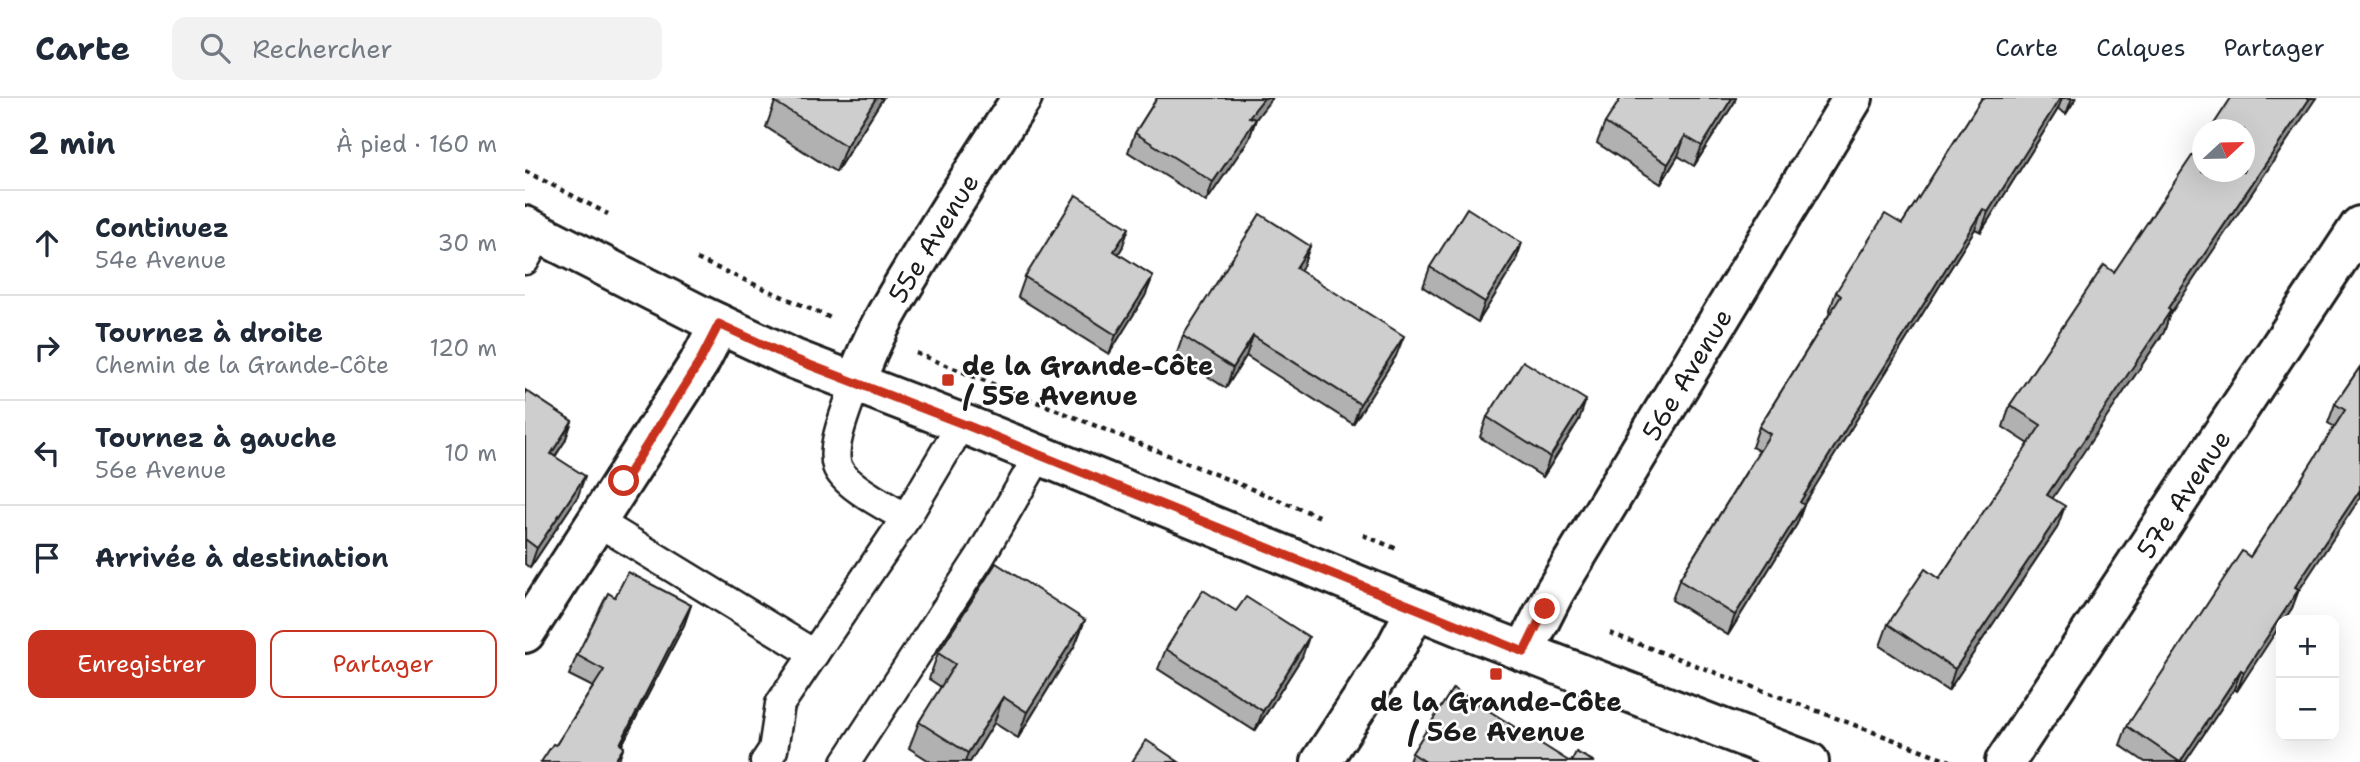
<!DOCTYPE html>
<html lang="fr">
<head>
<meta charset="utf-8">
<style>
	:root { --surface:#fff; --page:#f2f2f3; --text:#1f2937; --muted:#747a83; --line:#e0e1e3; --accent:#c8321e }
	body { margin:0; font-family:"Shantell Sans",sans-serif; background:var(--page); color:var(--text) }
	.controls { position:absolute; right:21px; bottom:21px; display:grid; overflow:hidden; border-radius:14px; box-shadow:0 7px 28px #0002 }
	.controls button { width:63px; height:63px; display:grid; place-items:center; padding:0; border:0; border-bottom:2px solid var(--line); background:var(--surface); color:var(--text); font:35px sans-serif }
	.compass { position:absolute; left:1667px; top:21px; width:63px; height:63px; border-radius:50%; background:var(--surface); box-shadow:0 7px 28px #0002; rotate:68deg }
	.stop { position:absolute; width:21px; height:21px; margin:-16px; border:5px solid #c8321e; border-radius:50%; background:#fff }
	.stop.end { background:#c8321e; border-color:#fff; box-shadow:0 2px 7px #0008 }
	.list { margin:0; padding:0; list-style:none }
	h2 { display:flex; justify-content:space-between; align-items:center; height:91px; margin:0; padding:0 28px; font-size:30px }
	h2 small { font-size:23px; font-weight:400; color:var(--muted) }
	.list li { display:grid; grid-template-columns:46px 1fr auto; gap:21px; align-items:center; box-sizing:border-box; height:105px; padding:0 28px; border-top:2px solid var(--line) }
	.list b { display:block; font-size:26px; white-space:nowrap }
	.list p { margin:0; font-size:23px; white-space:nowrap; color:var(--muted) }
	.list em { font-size:23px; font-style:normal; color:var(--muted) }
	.actions { display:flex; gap:14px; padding:21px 28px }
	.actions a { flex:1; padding:16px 0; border:2px solid var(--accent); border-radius:14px; text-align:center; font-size:24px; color:var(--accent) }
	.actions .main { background:var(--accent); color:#fff }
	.icon { flex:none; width:38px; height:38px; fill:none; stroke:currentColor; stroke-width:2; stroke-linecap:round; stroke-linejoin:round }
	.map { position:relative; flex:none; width:1835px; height:664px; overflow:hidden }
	header { display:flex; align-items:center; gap:42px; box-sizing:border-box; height:98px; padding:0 35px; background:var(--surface); border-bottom:2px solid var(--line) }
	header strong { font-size:33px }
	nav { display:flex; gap:38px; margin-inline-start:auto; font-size:24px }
	.search { width:490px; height:63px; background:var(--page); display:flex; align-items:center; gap:18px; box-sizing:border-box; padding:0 24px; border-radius:14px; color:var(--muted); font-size:26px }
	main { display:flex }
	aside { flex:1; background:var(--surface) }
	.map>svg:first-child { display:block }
</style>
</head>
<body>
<header>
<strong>Carte</strong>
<div class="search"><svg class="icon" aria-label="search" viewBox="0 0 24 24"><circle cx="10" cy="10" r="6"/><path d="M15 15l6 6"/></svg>Rechercher</div>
<nav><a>Carte</a><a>Calques</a><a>Partager</a></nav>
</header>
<main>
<aside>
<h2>2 min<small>À pied · 160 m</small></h2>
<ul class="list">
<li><svg class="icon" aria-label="ahead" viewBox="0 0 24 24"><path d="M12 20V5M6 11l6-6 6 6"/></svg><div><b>Continuez</b><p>54e Avenue</p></div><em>30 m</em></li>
<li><svg class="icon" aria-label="right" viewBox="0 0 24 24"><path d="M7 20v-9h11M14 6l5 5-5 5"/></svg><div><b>Tournez à droite</b><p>Chemin de la Grande-Côte</p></div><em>120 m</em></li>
<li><svg class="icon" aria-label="left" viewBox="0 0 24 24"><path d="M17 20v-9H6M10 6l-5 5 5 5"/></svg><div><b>Tournez à gauche</b><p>56e Avenue</p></div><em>10 m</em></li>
<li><svg class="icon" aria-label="arrive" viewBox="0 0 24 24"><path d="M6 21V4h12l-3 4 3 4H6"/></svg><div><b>Arrivée à destination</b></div></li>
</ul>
<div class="actions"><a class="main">Enregistrer</a><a>Partager</a></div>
</aside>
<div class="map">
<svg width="1835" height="664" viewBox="0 0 1835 664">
	<rect width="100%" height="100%" fill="#fff"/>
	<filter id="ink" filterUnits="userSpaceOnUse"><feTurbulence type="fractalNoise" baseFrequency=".0143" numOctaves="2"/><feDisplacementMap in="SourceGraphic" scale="14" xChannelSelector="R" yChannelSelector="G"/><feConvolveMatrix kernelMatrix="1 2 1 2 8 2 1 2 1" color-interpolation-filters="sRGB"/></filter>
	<g filter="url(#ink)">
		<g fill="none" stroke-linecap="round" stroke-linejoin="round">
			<defs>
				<g id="service">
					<polyline points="0,162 15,135"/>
					<path d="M331,284C324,306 305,347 312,368C319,388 363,409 381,420L426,344L433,324"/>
					<polyline points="73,424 289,556"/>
					<polyline points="240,664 248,652 255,606 381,420"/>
					<polyline points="321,664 455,459 514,357"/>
				</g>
				<g id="minor">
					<path id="s1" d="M331,284C347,236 374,194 401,150C432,100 464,49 497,0"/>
					<polyline points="0,535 174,265 194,226"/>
					<path id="s2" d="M999,554L1029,495L1328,0"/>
					<polyline points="796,664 870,551 891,511"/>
					<path id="s3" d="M1480,664L1835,128"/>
				</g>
				<polyline id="secondary" points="0,128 175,217 269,261 446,329 938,530 1284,664"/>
			</defs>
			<use href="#service" stroke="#1c1c1c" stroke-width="33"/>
			<use href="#minor" stroke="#1c1c1c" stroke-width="44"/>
			<use href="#secondary" stroke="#1c1c1c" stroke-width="44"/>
			<g stroke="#1c1c1c" stroke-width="4.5" stroke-dasharray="5 5" stroke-linecap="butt">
				<polyline points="0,73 83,116"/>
				<polyline points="172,161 308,221"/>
				<polyline points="391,255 798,420"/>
				<polyline points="838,437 872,451"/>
				<polyline points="1085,535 1428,664"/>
			</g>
			<use href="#service" stroke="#fff" stroke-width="28"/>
			<use href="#minor" stroke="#fff" stroke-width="38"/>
			<use href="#secondary" stroke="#fff" stroke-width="38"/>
		</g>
		<g fill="#b1b1b1" stroke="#1c1c1c" stroke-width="2">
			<polygon points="358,0 311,74 241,29 250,4"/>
			<polygon points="632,0 747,0 731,21 724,41 681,104 603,54 610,35"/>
			<polygon points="1457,0 1551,0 1541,16 1533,11 1456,134 1450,131 1279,406 1272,426 1203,537 1147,502 1154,482 1234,353 1227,349 1234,329 1305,215 1304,214 1311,194 1377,126"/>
			<polygon points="1209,5 1169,68 1153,58 1136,86 1072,45 1080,25"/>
			<polygon points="785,148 778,168 774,173 871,258 828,326 721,258 701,290 651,258 658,238"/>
			<polygon points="597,150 593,156 628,178 620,198 584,256 493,199 500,179"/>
			<polygon points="990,165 953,224 898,189 905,169"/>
			<polygon points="1589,174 1644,218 1639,234 1527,400 1532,430 1423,593 1355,548 1363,526 1414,481 1504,346 1478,329 1485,307"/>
			<polygon points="1835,269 1773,494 1767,510 1759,522 1756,522 1712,593 1709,591 1660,664 1620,664 1595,647 1602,628 1725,459 1768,394 1810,329 1803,325 1810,306"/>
			<polygon points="0,292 47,323 40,343 30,359 53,398 5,470 0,466"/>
			<polygon points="962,319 1054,322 1018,379 955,339"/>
			<polygon points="90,499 166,507 159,527 97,647 31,647 68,589 44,577 52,557"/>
			<polygon points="560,522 550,547 493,640 469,625 445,664 406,664 384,650 394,624 416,589 404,581 413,555"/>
			<polygon points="641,551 777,559 730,633 633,571"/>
			<polygon points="887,655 1045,664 884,664"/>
		</g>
		<g fill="#909090" stroke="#1c1c1c" stroke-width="2">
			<polygon points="351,0 358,0 311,74 321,48"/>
			<polygon points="739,0 747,0 717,39 724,19"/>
			<polygon points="1207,0 1211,0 1209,5 1169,68 1177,48"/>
			<polygon points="1535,0 1537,0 1533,11 1456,134 1463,114"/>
			<polygon points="1547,0 1551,0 1541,16"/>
			<polygon points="1785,0 1791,0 1644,218 1639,234 1515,419 1522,397 1643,210"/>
			<polygon points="731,21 724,41 681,104 688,84"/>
			<polygon points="1160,38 1153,58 1136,86 1143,66"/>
			<polygon points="1458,111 1450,131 1268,424 1275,404"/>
			<polygon points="604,130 597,150 582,173 589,153"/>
			<polygon points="997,145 990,165 953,224 960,204"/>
			<polygon points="785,148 778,168 763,190 771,170"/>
			<polygon points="628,178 620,198 584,256 591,237"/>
			<polygon points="728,238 721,258 701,290 708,270"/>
			<polygon points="879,238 871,258 828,326 835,306"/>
			<polygon points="1061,302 1054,322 1018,379 1025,359"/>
			<polygon points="47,323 40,343 18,376 26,356"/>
			<polygon points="60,378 53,398 5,470 12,450"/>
			<polygon points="1835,392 1835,400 1773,494 1767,510 1759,522 1756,522 1756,526 1712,593 1719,574 1770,489"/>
			<polygon points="1279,407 1272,426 1203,537 1210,517"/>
			<polygon points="1540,408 1532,430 1423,593 1430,571"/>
			<polygon points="166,507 159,527 88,664 95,646"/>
			<polygon points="560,522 550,547 493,640 502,614"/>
			<polygon points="784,539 777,559 730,633 738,613"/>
			<polygon points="1716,572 1709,591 1660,664 1655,664"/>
			<polygon points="478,599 469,625 445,664 440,664 443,655"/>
			<polygon points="99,649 93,664 89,664"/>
		</g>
		<g fill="#cecece" stroke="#1c1c1c" stroke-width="2">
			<polygon points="252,0 351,0 321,48 250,4"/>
			<polygon points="632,0 739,0 724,19 731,21 688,84 610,35"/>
			<polygon points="1096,0 1207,0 1177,48 1160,38 1143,66 1080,25"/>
			<polygon points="1457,0 1535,0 1463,114 1458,111 1275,404 1279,407 1210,517 1154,482 1245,336 1234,329 1316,198 1311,194 1360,116 1377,126"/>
			<polygon points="1706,0 1785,0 1643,210 1646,212 1522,397 1540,408 1430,571 1363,526 1400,471 1414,481 1516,327 1485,307 1579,167 1589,174 1677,43 1677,74 1719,74 1719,32 1685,32"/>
			<polygon points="551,97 604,130 589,153 628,178 591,237 500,179"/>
			<polygon points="942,110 997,145 960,204 905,169"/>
			<polygon points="735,116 785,148 771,170 879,238 835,306 728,238 708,270 658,238"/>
			<polygon points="998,263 1061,302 1025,359 962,319"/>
			<polygon points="1835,269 1835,392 1770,489 1774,491 1719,574 1716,572 1655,664 1602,628 1717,453 1725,459 1768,394 1820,312 1810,306"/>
			<polygon points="0,292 47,323 26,356 60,378 12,450 0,441"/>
			<polygon points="471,465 560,522 502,614 478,599 443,655 394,624 430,566 413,555"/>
			<polygon points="103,474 166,507 95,646 99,649 89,664 16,664 28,646 31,647 79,572 52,557 83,495 90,499"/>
			<polygon points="678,492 711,513 721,499 784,539 738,613 641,551"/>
			<polygon points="928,590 1045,664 901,664 887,655"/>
			<polygon points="621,642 654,664 607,664"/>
			<polygon points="1051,654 1070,664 1046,664"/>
		</g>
	</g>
	<g fill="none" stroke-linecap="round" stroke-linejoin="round" filter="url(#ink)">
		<polyline stroke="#c8321e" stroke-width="9" points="99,383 174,265 194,226 269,261 446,329 999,554 1020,511"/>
	</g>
	<g fill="#c8321e" stroke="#fff" stroke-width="2.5">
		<rect x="416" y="275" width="14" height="14" rx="3.5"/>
		<rect x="964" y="569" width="14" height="14" rx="3.5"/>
	</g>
	<g text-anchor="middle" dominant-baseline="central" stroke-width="5" stroke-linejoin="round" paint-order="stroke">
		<g font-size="26" fill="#1c1c1c" stroke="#fff">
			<text stroke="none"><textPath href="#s1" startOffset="164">55e Avenue</textPath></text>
			<text stroke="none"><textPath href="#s2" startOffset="322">56e Avenue</textPath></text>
			<text stroke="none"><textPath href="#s3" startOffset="322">57e Avenue</textPath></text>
		</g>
		<g font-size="26" font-weight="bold" fill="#1c1c1c" stroke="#fff" text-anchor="start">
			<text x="437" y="267">de la Grande-Côte<tspan x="437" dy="30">/ 55e Avenue</tspan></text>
			<text x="971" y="603" text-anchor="middle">de la Grande-Côte<tspan x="971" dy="30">/ 56e Avenue</tspan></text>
		</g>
	</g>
</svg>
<div class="controls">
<button>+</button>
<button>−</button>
</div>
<svg class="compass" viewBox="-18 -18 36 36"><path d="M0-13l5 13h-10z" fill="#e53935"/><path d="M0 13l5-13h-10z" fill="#747a83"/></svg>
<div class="stop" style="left:99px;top:383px"></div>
<div class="stop end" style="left:1020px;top:511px"></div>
</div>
</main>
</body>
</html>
